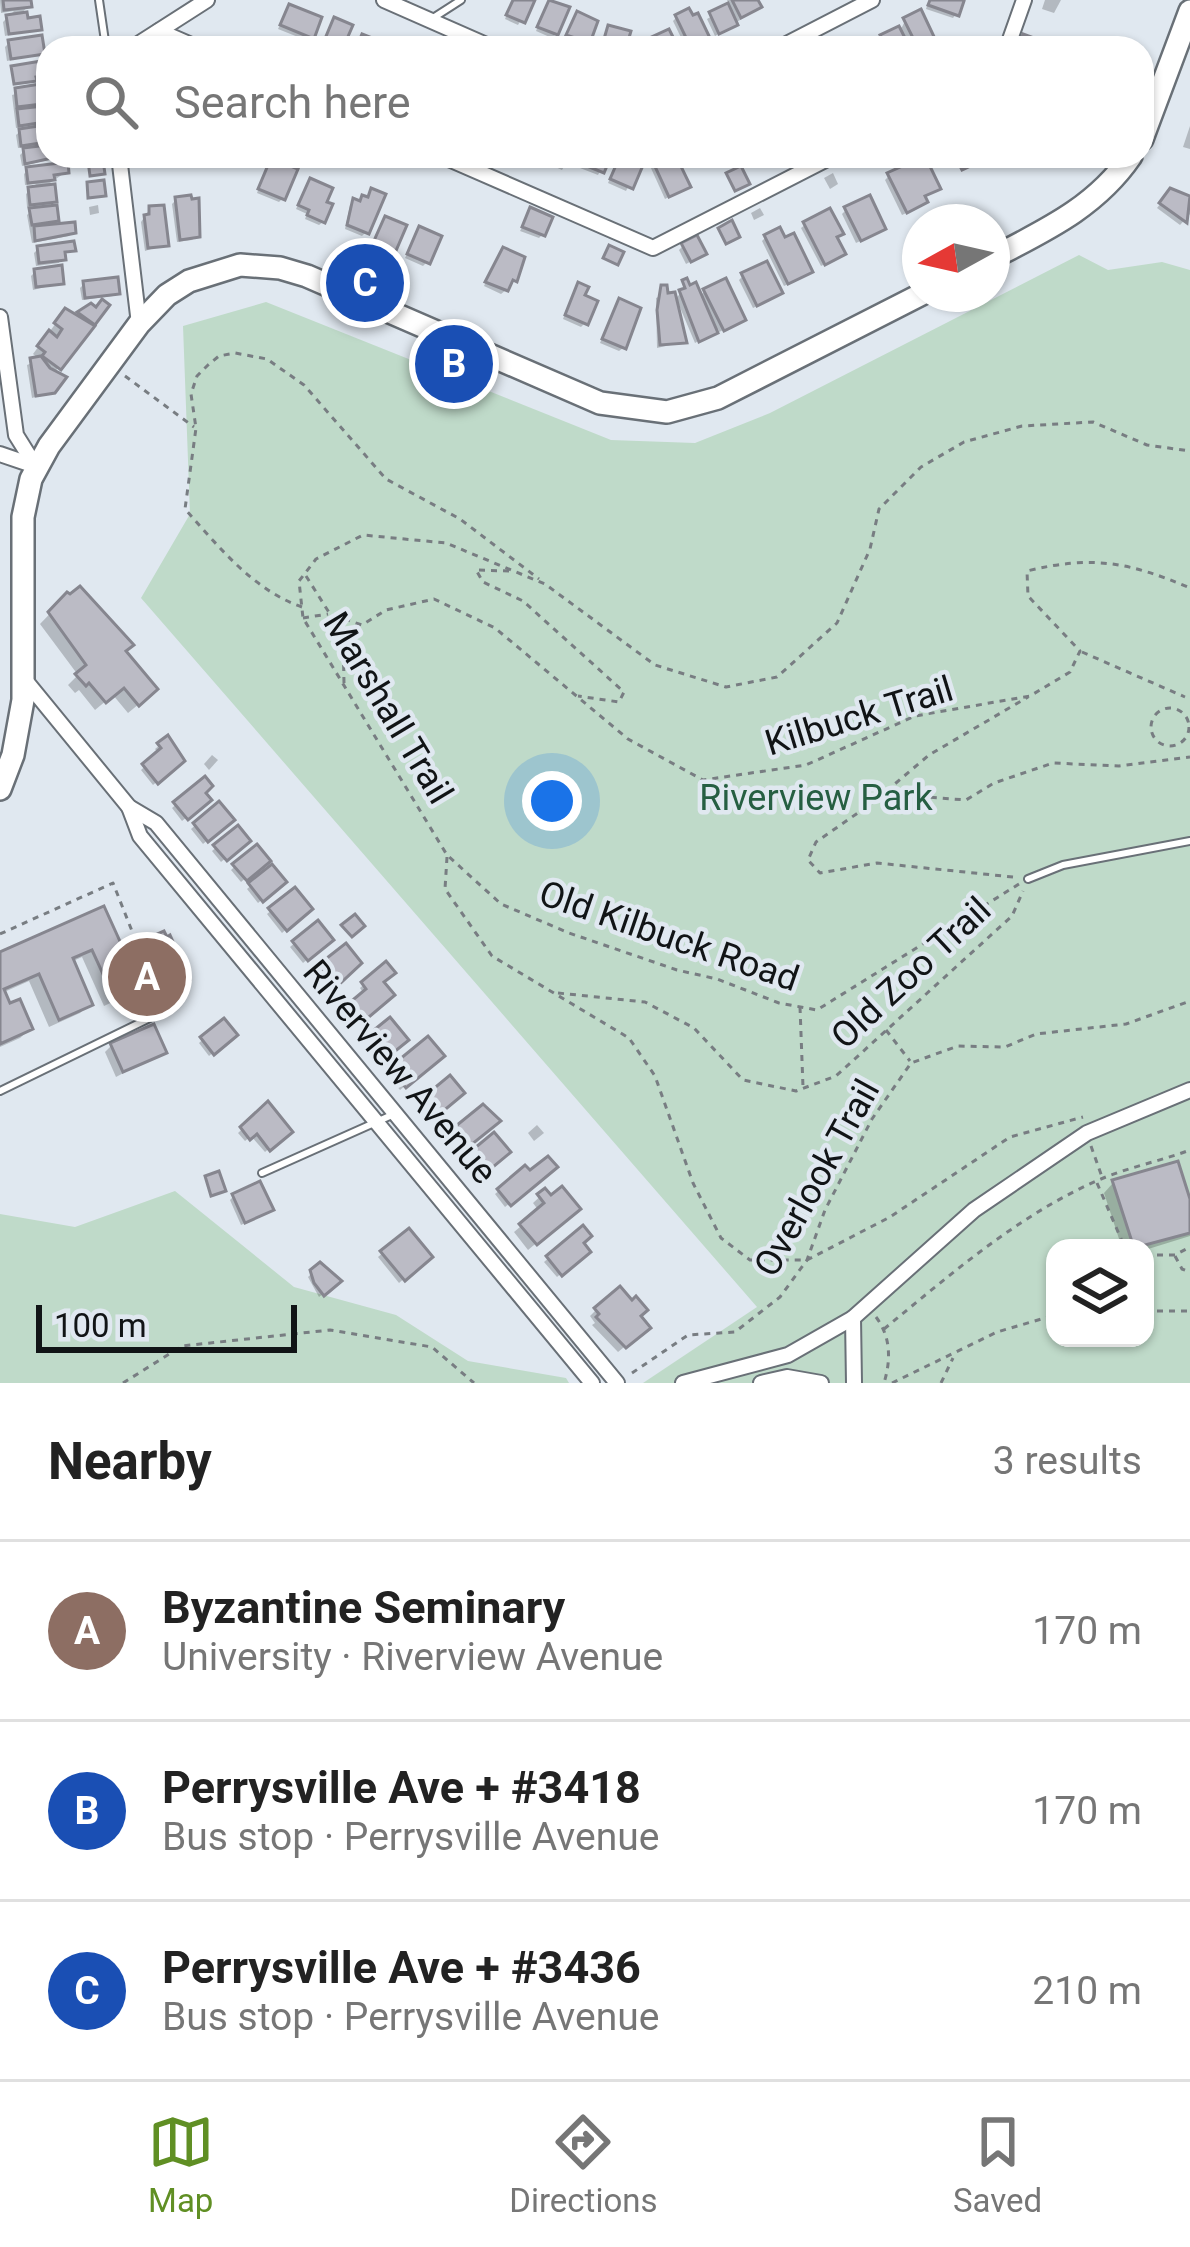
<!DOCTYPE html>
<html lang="en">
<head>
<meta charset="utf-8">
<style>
	:root { --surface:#fff; --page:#f2f2f2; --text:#222; --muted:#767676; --line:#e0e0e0; --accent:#608f24 }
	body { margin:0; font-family:Roboto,sans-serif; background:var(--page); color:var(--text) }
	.controls { position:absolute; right:36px; bottom:36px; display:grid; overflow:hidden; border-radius:24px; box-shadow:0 3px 9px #0004 }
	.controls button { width:108px; height:108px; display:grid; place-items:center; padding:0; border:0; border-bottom:3px solid var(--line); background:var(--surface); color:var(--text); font:60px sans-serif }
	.compass { position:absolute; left:902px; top:204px; width:108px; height:108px; border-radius:50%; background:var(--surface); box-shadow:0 3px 9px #0004; rotate:262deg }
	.scale { position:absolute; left:36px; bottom:30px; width:261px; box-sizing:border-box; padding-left:12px; border:6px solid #111416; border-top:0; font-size:33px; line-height:42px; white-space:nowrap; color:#111416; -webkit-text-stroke:9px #e0e8f0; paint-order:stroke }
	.you { position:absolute; left:552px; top:801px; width:42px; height:42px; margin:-30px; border:9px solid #fff; border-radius:50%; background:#1a73e8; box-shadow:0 0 0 18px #1a73e833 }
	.badge { display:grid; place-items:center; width:78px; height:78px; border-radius:50%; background:var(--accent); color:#fff; font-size:39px; font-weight:700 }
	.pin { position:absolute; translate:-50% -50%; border:6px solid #fff; box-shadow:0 3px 12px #0006 }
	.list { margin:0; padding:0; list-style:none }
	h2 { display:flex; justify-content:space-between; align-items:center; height:156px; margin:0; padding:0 48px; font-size:51px }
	h2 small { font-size:39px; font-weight:400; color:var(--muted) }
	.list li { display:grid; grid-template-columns:78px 1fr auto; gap:36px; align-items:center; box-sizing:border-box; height:180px; padding:0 48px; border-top:3px solid var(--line) }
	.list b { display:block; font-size:45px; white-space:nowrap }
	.list p { margin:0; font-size:39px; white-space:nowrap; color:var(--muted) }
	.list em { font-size:39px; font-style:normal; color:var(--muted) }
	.icon { flex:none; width:66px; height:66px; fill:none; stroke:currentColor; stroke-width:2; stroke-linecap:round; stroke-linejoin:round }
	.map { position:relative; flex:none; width:1190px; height:1383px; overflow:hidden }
	.search { position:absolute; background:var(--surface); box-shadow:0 3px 9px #0004; left:36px; right:36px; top:36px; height:132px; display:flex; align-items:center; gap:30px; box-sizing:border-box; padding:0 42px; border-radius:36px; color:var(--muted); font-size:45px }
	.sheet { height:696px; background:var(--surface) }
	nav { display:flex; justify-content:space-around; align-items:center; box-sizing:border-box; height:168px; border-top:3px solid var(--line); background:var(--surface); font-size:33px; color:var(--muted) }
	nav a { display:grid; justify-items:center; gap:6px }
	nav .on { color:var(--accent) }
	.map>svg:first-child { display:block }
</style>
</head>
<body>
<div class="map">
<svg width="1190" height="1383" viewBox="0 0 1190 1383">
	<rect width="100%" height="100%" fill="#e0e8f0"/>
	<g fill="#bfdac9" fill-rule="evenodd">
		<path d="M1079,255L1108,270L1162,262L1190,270V1383H643L757,1307L141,598L190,514L183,326L266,302L611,440L695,443L770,413ZM1055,1248H1145V1338H1055Z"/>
		<polygon points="175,1191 294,1287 396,1315 468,1361 566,1378 569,1383 0,1383 0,1214 75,1227"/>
	</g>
	<g fill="#0003">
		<polygon points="0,0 28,0 29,6 18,16 39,28 5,36 3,22 14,11 1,13"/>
		<polygon points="513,0 532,0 518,25 505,19"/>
		<polygon points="727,0 754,0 754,11 715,36 707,19 730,6"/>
		<polygon points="929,0 953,0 956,14 953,18 926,9"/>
		<polygon points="1045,0 1061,0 1054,13 1042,9"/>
		<polygon points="547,5 556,34 552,38 536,31"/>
		<polygon points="289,8 312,37 308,41 278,29"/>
		<polygon points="577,15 587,41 583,45 565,39"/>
		<polygon points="677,17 694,48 686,48 673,21"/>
		<polygon points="905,21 926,48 881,48 878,41 902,27"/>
		<polygon points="1068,40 1091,48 1064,48"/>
		<polygon points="9,43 42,53 7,61 5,47"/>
		<polygon points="37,88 42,121 33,130 44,141 35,150 48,148 48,156 66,156 22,166 20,155 29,146 18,148 16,135 25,127 16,128 12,95"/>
		<polygon points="1190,126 1190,149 1183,147"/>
		<polygon points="552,156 570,156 562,170 549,164"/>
		<polygon points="586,156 608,156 598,175 580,168"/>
		<polygon points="620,156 642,160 626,191 608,183"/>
		<polygon points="667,156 673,156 687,187 665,199 650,166"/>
		<polygon points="268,165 283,198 279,202 257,193"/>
		<polygon points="28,170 66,172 41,189 54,200 46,209 55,208 57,226 73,232 69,236 32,243 27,215 36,206 27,207 26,194 36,184 25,185 24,174"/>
		<polygon points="833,173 838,184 830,189 824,178"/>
		<polygon points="889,176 922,197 921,206 902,215 885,180"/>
		<polygon points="307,186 323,222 319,225 305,219 307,214 296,209"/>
		<polygon points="372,191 366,232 362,236 345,229 350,205 366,200"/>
		<polygon points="1170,192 1190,200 1190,214 1180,225 1157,208"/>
		<polygon points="176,200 196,236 192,240 177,242 172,204"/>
		<polygon points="98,205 99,213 90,215 89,207"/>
		<polygon points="760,208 764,215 754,220 751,213"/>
		<polygon points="150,209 166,244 145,251 141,222"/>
		<polygon points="846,210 879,232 856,243 842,214"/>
		<polygon points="531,211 543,234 539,238 520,231"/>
		<polygon points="386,220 392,251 388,255 371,248"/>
		<polygon points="805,225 835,238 839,257 821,266 801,228"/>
		<polygon points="419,230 427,262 423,266 405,258"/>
		<polygon points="766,237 806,276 784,286 762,241"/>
		<polygon points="683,246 699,257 686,264 679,250"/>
		<polygon points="38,249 73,250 62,255 59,263 36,266 34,253"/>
		<polygon points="499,255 506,290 501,294 484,286"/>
		<polygon points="35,272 61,283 33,290 31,276"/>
		<polygon points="743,276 775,297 753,308 739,280"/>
		<polygon points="84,284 117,292 113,296 82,300 80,288"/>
		<polygon points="575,289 581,297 585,323 581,327 563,319"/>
		<polygon points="705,291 739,323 719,332 718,329 695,343 676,298 681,293 699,297"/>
		<polygon points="667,293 684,342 657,348 656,298"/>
		<polygon points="91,306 96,310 106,306 54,373 53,391 32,398 27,365 40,360 33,354 59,319 75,318"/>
		<polygon points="616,306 623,348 619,351 600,343"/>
		<polygon points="67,596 123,651 145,699 128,713 113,695 95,710 79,690 75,693 68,685 78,675 40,624"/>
		<polygon points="167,739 181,761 153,785 141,770 159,754 155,749"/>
		<polygon points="212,755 218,760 209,770 204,764"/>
		<polygon points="205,780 202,793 208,800 182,821 172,808"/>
		<polygon points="219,805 231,820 203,844 191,829"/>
		<polygon points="238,829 247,840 221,862 212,851"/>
		<polygon points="256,848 267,860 241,882 231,870"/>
		<polygon points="271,869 283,882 258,903 247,889"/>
		<polygon points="295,891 309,909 282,933 267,914"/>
		<polygon points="103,910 132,974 138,971 135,953 144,943 187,979 177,989 148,1002 142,988 104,1006 82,957 71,962 89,1004 80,1013 49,1027 29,981 2,993 30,1029 20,1038 0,1047 0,955"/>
		<polygon points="317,924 330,940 303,963 290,947"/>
		<polygon points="345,947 341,981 326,994 319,985 324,980 317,971"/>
		<polygon points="386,966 380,982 391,995 358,1023 346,1010 364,994 360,988"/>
		<polygon points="390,1021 405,1040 383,1059 367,1040"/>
		<polygon points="223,1022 234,1035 209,1056 199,1043"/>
		<polygon points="428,1040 441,1056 400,1090 387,1074"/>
		<polygon points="112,1045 163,1052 116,1077 105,1052"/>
		<polygon points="450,1079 461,1093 430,1120 418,1106"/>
		<polygon points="268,1105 289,1131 265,1152 251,1136 245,1141 238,1133"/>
		<polygon points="483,1108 497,1121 456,1155 444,1140"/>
		<polygon points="537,1125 544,1133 534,1141 528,1133"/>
		<polygon points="494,1137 507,1152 475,1178 463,1163"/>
		<polygon points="554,1167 505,1207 495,1194 525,1169 529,1175"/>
		<polygon points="1113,1183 1190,1208 1190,1236 1145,1250 1122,1248 1104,1193"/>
		<polygon points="545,1192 570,1215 528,1250 514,1232 539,1211 533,1203"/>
		<polygon points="234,1196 271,1210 241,1225 230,1200"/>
		<polygon points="583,1229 581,1243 587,1251 557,1277 544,1262"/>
		<polygon points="408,1232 429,1257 399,1283 378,1257"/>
		<polygon points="320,1266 338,1281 319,1297 308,1277"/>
		<polygon points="631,1304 640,1334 618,1352 592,1325 595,1323 590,1316 596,1310"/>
	</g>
	<g fill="#bbbbc5" stroke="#86868f" stroke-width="3">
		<polygon points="3,0 31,0 32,7 4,10"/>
		<polygon points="513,0 535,0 525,23 506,15"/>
		<polygon points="549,0 570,7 558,35 537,27"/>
		<polygon points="732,0 758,0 762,7 741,18"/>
		<polygon points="930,0 962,0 964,1 959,16 928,5"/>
		<polygon points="728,3 738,25 719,34 709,12"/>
		<polygon points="289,4 322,17 314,39 280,25"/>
		<polygon points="689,8 693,15 698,13 711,40 695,48 691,48 675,15"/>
		<polygon points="921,9 937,43 927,48 918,48 903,18"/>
		<polygon points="577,11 598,21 590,43 566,35"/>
		<polygon points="27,12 28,18 40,16 42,30 9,34 6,15"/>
		<polygon points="334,17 353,25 343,48 322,46"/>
		<polygon points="608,25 631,31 626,48 602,46"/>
		<polygon points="899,26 910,48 887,48 880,35"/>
		<polygon points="669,29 678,47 649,48 645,40"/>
		<polygon points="362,34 380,41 377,48 356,48"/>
		<polygon points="1023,34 1042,41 1040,48 1018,48"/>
		<polygon points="42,35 45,54 11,59 8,40"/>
		<polygon points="47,60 48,75 36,77 37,81 14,84 11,66"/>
		<polygon points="40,84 42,104 17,107 15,88"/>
		<polygon points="43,106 45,122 19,126 17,109"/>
		<polygon points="45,125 47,142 21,146 19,129"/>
		<polygon points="48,145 48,156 61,156 25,164 23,148"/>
		<polygon points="586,156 611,156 604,173 582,164"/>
		<polygon points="620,156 646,158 633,189 610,179"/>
		<polygon points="660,156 676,156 691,187 669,197 652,160"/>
		<polygon points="925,156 941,189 925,196 928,202 907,213 887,173"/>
		<polygon points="955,156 992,156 962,170"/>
		<polygon points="271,158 298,169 285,200 258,189"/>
		<polygon points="103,160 105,174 90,176 88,161"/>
		<polygon points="68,162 69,173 54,175 55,180 28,183 26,167"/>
		<polygon points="741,166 750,184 735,191 726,173"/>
		<polygon points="310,178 333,188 327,202 333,204 325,223 307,215 309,210 298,205"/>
		<polygon points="104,180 106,196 88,198 87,182"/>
		<polygon points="55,184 57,202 30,205 28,187"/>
		<polygon points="371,188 386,194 369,234 347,225 353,198 360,201 362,195 368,197"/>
		<polygon points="1170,188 1190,196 1187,223 1159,203"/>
		<polygon points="191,195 192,199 199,198 200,237 180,240 175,197"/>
		<polygon points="870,195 886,229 861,241 844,207"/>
		<polygon points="57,205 59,221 32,225 29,208"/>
		<polygon points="164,205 169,246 148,248 144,215 149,214 149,206"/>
		<polygon points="530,207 553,217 545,236 522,227"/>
		<polygon points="830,208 844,234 837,237 846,254 825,265 803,222"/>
		<polygon points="385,216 407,225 395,253 373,243"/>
		<polygon points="732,220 740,237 726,244 718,228"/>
		<polygon points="75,222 76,233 35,241 34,226"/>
		<polygon points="419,226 442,236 430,264 407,254"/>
		<polygon points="780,227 785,237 794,233 813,272 788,284 764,235"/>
		<polygon points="697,235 707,254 691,262 681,243"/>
		<polygon points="74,241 76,251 65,252 66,260 39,263 37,246"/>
		<polygon points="609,245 624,252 618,265 603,258"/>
		<polygon points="503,247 525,257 517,282 513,280 508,291 485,282"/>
		<polygon points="767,261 783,293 757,306 741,273"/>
		<polygon points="62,265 64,284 36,287 34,269"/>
		<polygon points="118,277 120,294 85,298 83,281"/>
		<polygon points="687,278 690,285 696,282 718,333 699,342 679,290 685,288 682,280"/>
		<polygon points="726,278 746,320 724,331 703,289"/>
		<polygon points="578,282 589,287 585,295 598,301 588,325 565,315"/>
		<polygon points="661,285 667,285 668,293 675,292 687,343 660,345 657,310"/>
		<polygon points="619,298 641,308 626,349 602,339"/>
		<polygon points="102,299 110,305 95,325 77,312 91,303 96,307"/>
		<polygon points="65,308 95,326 61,370 42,356 45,352 37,346 49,330 57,337 62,329 54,323"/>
		<polygon points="41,356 50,368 67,377 55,393 36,396 30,358"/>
		<polygon points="80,586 134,645 126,651 158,689 139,706 124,688 106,703 89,683 86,686 75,674 86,665 48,612 67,592 70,594"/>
		<polygon points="168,735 185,761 158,784 142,764 161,748 157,743"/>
		<polygon points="205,776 213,786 206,793 212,800 188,820 173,802"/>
		<polygon points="219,801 235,820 208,842 193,823"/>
		<polygon points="238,825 251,841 227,861 213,845"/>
		<polygon points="257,844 271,861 247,881 232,864"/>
		<polygon points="272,864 287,882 263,902 248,883"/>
		<polygon points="295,887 313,909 287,931 268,908"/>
		<polygon points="104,906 133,970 148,964 141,948 145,946 142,941 164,931 167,937 170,935 190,980 158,994 152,981 114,998 92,950 73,958 93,1005 59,1020 39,974 4,989 10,1003 20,999 33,1029 0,1044 0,952"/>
		<polygon points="355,914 365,926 352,937 341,925"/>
		<polygon points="318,920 334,940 308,961 292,941"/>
		<polygon points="346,943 362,963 331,992 320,979 326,974 318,965"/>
		<polygon points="386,961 396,973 384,982 395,995 363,1022 348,1004 366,989 361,982"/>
		<polygon points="390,1017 409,1040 388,1057 369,1034"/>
		<polygon points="224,1018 238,1035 214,1055 200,1037"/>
		<polygon points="154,1024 167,1053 123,1072 110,1043"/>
		<polygon points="428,1036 445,1056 406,1088 389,1068"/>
		<polygon points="450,1075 465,1093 435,1118 420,1100"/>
		<polygon points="268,1101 293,1132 270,1151 257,1134 250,1140 240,1127"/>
		<polygon points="483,1104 501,1121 461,1153 446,1134"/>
		<polygon points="494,1132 511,1152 481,1177 464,1157"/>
		<polygon points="548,1156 558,1167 511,1206 497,1189 525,1165 530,1170"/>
		<polygon points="1178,1161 1190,1199 1190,1233 1134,1248 1112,1180"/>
		<polygon points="219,1171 226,1191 211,1196 205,1176"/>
		<polygon points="260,1181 274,1210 245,1223 232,1194"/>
		<polygon points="562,1186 581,1209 537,1245 519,1224 544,1203 537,1194 545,1188 551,1195"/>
		<polygon points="583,1225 592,1236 584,1243 591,1252 562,1276 546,1256"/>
		<polygon points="409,1228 433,1257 405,1281 380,1251"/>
		<polygon points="320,1262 342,1281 324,1296 314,1283 310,1270"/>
		<polygon points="620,1286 632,1300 636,1296 648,1310 641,1316 651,1328 626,1348 596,1317 599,1314 594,1308"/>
	</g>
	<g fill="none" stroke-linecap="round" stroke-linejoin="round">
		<defs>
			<g id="service">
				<polyline points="99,0 106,48"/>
				<polyline points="433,18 461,0"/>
				<polyline points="1028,879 1063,865 1190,841"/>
				<polyline points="0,1091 156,1015"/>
				<polyline points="262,1173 392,1115"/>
			</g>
			<g id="minor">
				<polyline points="384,0 493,48"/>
				<polyline points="159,31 198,48"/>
				<polyline points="132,48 207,0"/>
				<polyline points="779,48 872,0"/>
				<polyline points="1007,48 1024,0"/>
				<polyline points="119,156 139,324"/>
				<polyline points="442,156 653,248 833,156"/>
				<polyline points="0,317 16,435 36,467"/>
				<polyline points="0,454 32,465"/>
				<polyline points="25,680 129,807 156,823 617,1383"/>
				<polyline points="129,807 140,836 592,1383"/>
				<polyline points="683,1383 788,1355 853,1318"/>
				<polyline points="761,1383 787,1377 821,1383"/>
				<polyline points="854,1383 853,1318 974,1210 1087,1133 1190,1090"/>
			</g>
			<g id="primary">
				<polyline points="1142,139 1190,11"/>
				<path d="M992,258C1046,230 1096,207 1131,156"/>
				<polyline points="0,789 13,755 23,700 23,517 31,479 49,446 139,324 167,295 189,281 240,265 280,268 307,276 600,403 667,412 718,398 922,294"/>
			</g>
		</defs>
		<use href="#service" stroke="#697077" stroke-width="10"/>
		<use href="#minor" stroke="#697077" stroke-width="18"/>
		<use href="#primary" stroke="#697077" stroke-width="26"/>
		<g stroke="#787d82" stroke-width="3" stroke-dasharray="6 6" stroke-linecap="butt">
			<polyline points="125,376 194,427"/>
			<polyline points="509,571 476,570 483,582 523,601 624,692 619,702 578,696"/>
			<path d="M306,576L330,614L362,625L386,610L434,599L495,628L628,739L703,780L806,765L915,716L1030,696L1070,672L1080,651L1028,596L1027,571C1092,555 1129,562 1190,588"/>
			<path d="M302,607C253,590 219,547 185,509L196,428L191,394L197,376L208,365L219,356L235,353L267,359L304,385L386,479L460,519L539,579"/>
			<polyline points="303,618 328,614"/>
			<polyline points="1082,652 1185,697"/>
			<polyline points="344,683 343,634 361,626"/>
			<circle cx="1170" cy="727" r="19"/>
			<polyline points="877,799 929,755 1028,697"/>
			<polyline points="447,857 445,889 492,956 629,1038 655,1076 693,1183 721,1238 750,1260 807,1260 890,1217 1010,1137 1083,1117"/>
			<polyline points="1013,877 877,863 820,873 808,860 816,842 875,801 914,796 966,800 994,783 1053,763 1119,766 1190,757"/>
			<polyline points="1019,884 817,1010 779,1003 717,979 677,970 569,933 501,904 447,855 303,618 299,581 316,559 363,535 446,543 545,584 655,665 726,687 777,677 837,623 870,549 879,509 921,467 964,442 1022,426 1093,422 1147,445 1190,451"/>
			<polyline points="0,934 113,883 132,931"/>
			<polyline points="558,993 645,1002 694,1028 743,1080 796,1091 836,1076 1012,916 1023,891"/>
			<polyline points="800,1007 803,1087"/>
			<polyline points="886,1030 910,1061"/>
			<polyline points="1091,1146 1102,1177"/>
			<polyline points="1097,1183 1125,1248"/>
			<polyline points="1145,1255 1175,1255 1190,1247"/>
			<polyline points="1175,1256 1182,1269 1190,1272"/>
			<polyline points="1145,1311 1190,1311"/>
			<path d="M876,1317C891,1337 891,1360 884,1383"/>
			<path d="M884,1329C951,1274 1021,1213 1101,1179C1129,1167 1161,1161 1190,1150"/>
			<polyline points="632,1373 688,1335 735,1332 780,1297 807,1260 825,1210 872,1119 911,1063 958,1046 1005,1047 1036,1034 1126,1024 1190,1001"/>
			<polyline points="123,1383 182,1346 330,1330 432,1347 474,1383"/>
			<polyline points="892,1383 997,1332 1055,1315"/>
			<polyline points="941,1383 953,1358"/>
		</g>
		<use href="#service" stroke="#fff" stroke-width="6"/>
		<use href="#minor" stroke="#fff" stroke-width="14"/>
		<use href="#primary" stroke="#fff" stroke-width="21"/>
	</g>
	<g text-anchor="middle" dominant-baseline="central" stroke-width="9" stroke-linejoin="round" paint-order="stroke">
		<g font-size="36" fill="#111416" stroke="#e0e8f0">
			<text transform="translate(388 708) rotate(59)">Marshall Trail</text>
			<text transform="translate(859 716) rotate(-17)">Kilbuck Trail</text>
			<text transform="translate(669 936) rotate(19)">Old Kilbuck Road</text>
			<text transform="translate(911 973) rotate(-43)">Old Zoo Trail</text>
			<text transform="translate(400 1072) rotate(50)">Riverview Avenue</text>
			<text transform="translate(817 1178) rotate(-61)">Overlook Trail</text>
		</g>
		<g font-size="36" fill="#265f42" stroke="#e0e8f0">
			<text x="816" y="798">Riverview Park</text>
		</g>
	</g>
</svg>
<div class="controls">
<button><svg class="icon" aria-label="layers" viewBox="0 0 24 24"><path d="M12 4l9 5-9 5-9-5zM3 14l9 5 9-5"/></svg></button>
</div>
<svg class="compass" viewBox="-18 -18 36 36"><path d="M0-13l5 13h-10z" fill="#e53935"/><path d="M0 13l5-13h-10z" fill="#767676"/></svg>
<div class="scale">100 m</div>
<div class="you"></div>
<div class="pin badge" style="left:147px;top:977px;background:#8d6e63">A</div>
<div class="pin badge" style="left:454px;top:364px;background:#1a4fb4">B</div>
<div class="pin badge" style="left:365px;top:283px;background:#1a4fb4">C</div>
<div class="search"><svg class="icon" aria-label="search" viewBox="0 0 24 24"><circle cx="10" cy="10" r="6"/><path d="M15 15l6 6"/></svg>Search here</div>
</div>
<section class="sheet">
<h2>Nearby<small>3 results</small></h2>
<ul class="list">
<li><span class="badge" style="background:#8d6e63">A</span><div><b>Byzantine Seminary</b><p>University · Riverview Avenue</p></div><em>170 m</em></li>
<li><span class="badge" style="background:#1a4fb4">B</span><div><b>Perrysville Ave + #3418</b><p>Bus stop · Perrysville Avenue</p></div><em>170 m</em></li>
<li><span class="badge" style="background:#1a4fb4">C</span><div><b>Perrysville Ave + #3436</b><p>Bus stop · Perrysville Avenue</p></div><em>210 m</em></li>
</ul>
</section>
<nav>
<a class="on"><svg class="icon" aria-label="map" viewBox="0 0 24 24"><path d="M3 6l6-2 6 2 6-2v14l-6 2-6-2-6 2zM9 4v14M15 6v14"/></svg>Map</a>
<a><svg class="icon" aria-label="directions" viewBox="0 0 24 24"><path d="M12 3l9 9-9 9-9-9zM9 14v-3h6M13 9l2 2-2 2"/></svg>Directions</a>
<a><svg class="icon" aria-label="saved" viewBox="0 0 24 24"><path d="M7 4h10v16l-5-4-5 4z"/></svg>Saved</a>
</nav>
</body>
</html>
